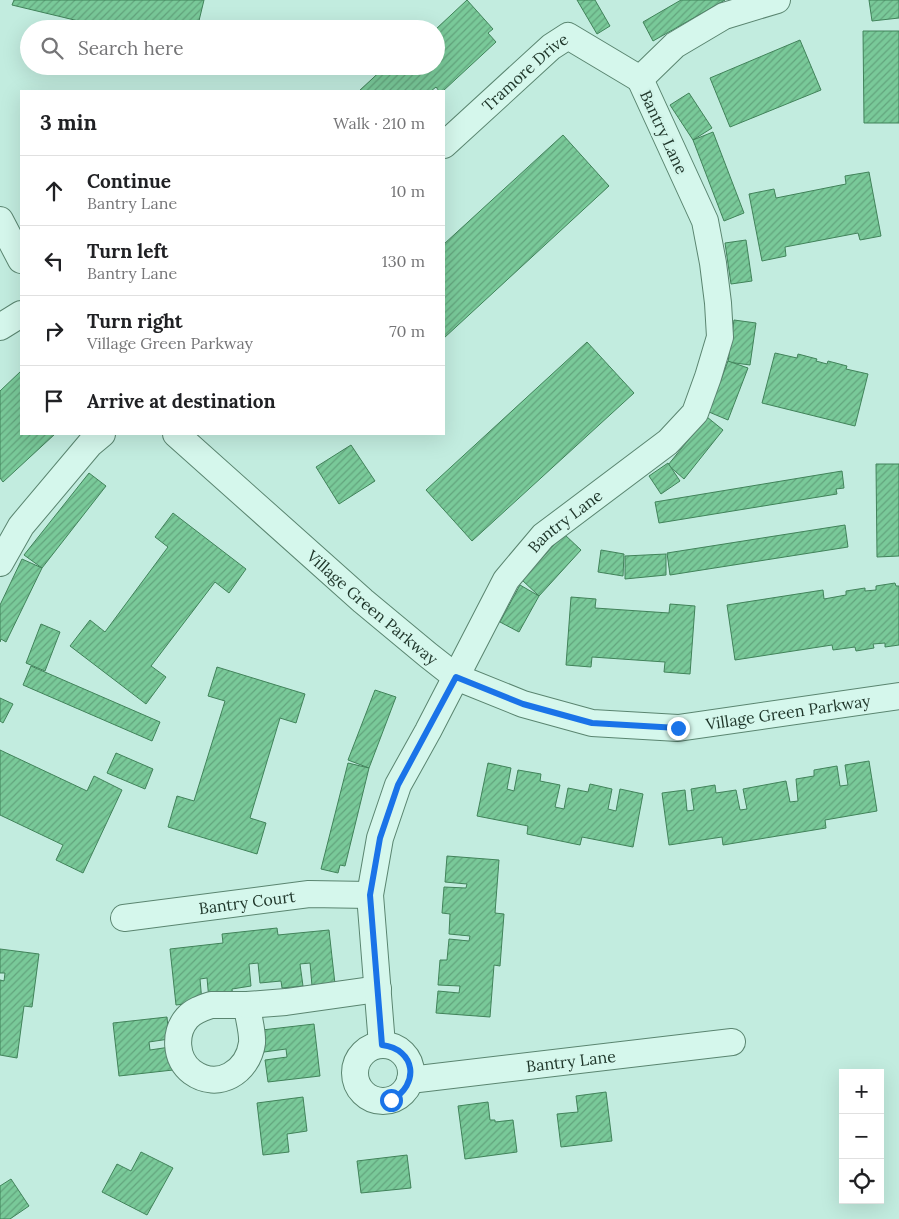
<!DOCTYPE html>
<html lang="en">
<head>
<meta charset="utf-8">
<style>
	:root { --surface:#fff; --page:#f6f6f6; --text:#202124; --muted:#757577; --line:#e0e0e0 }
	body { margin:0; font-family:Lora,serif; background:var(--page); color:var(--text) }
	.controls { position:absolute; right:15px; bottom:15px; display:grid; overflow:hidden; border-radius:0px; box-shadow:0 5px 20px #0002 }
	.controls button { width:45px; height:45px; display:grid; place-items:center; padding:0; border:0; border-bottom:1px solid var(--line); background:var(--surface); color:var(--text); font:25px sans-serif }
	.stop { position:absolute; width:15px; height:15px; margin:-11px; border:4px solid #1a73e8; border-radius:50%; background:#fff }
	.stop.end { background:#1a73e8; border-color:#fff; box-shadow:0 1px 5px #0008 }
	.list { margin:0; padding:0; list-style:none }
	h2 { display:flex; justify-content:space-between; align-items:center; height:65px; margin:0; padding:0 20px; font-size:21px }
	h2 small { font-size:16px; font-weight:400; color:var(--muted) }
	.list li { display:grid; grid-template-columns:32px 1fr auto; gap:15px; align-items:center; box-sizing:border-box; height:70px; padding:0 20px; border-top:1px solid var(--line) }
	.list b { display:block; font-size:19px; white-space:nowrap }
	.list p { margin:0; font-size:16px; white-space:nowrap; color:var(--muted) }
	.list em { font-size:16px; font-style:normal; color:var(--muted) }
	.icon { flex:none; width:28px; height:28px; fill:none; stroke:currentColor; stroke-width:2; stroke-linecap:round; stroke-linejoin:round }
	.map { position:relative; flex:none; width:899px; height:1219px; overflow:hidden }
	.search { position:absolute; background:var(--surface); box-shadow:0 5px 20px #0002; left:20px; top:20px; width:425px; height:55px; display:flex; align-items:center; gap:12px; box-sizing:border-box; padding:0 18px; border-radius:28px; color:var(--muted); font-size:19px }
	.panel { position:absolute; background:var(--surface); box-shadow:0 5px 20px #0002; left:20px; top:90px; width:425px; height:345px; border-radius:0px }
	.map>svg:first-child { display:block }
</style>
</head>
<body>
<div class="map">
<svg width="899" height="1219" viewBox="0 0 899 1219">
	<defs>
		<pattern id="building-hatch" width="6" height="6" patternUnits="userSpaceOnUse" patternTransform="scale(1.25)"><rect width="6" height="6" fill="#79c999"/><path d="M-1 1l2-2M0 6l6-6M5 7l2-2" fill="none" stroke="#63a47d"/></pattern>
	</defs>
	<rect width="100%" height="100%" fill="#c2ecdf"/>
	<g fill="url(#building-hatch)" stroke="#41835a">
		<polygon points="14,0 204,0 197,29 112,29 12,5"/>
		<polygon points="467,0 493,29 488,33 496,42 443,91 439,91 436,87 431,91 359,91 386,66 436,66 436,29"/>
		<polygon points="577,0 595,0 610,26 597,34"/>
		<polygon points="681,0 725,0 653,41 643,22"/>
		<polygon points="869,0 899,0 899,18 872,21"/>
		<polygon points="863,31 899,31 899,123 864,123"/>
		<polygon points="800,40 821,90 730,127 710,78"/>
		<polygon points="689,93 712,128 693,140 670,105"/>
		<polygon points="713,132 744,213 724,221 693,140"/>
		<polygon points="563,135 609,186 444,338 444,244"/>
		<polygon points="869,172 881,236 860,240 858,233 785,247 786,256 762,261 749,194 774,189 776,198 846,184 845,176"/>
		<polygon points="746,240 752,281 731,284 725,243"/>
		<polygon points="734,320 756,323 750,365 728,362"/>
		<polygon points="587,342 634,393 472,541 426,490"/>
		<polygon points="775,353 797,358 798,354 817,359 816,361 827,364 828,361 847,366 846,369 868,374 855,426 762,403"/>
		<polygon points="728,361 748,368 728,420 709,412"/>
		<polygon points="21,371 21,434 55,434 3,482 0,478 0,391"/>
		<polygon points="707,417 723,430 684,479 668,465"/>
		<polygon points="351,445 375,481 339,504 316,467"/>
		<polygon points="668,463 680,481 661,494 649,476"/>
		<polygon points="876,464 899,464 899,556 877,557"/>
		<polygon points="842,471 844,488 836,489 837,494 659,523 655,502"/>
		<polygon points="89,473 106,486 42,568 24,555"/>
		<polygon points="173,513 246,569 229,593 215,582 151,666 166,677 146,704 70,646 90,620 105,632 168,547 155,537"/>
		<polygon points="845,525 848,547 670,575 667,553"/>
		<polygon points="564,534 581,550 539,596 522,580"/>
		<polygon points="601,550 624,554 623,576 598,572"/>
		<polygon points="666,554 666,575 625,579 625,556"/>
		<polygon points="22,559 42,568 6,642 1,639 0,642 0,605"/>
		<polygon points="895,583 896,586 899,586 899,645 885,647 885,643 873,644 874,648 856,651 855,647 833,650 832,645 735,660 727,605 823,590 824,599 846,595 846,591 865,588 865,591 876,590 876,586"/>
		<polygon points="520,585 539,596 519,632 500,622"/>
		<polygon points="571,597 596,599 595,608 669,613 670,604 695,606 690,674 664,672 665,662 592,657 591,667 566,665"/>
		<polygon points="41,624 60,632 45,671 26,663"/>
		<polygon points="31,666 160,722 152,741 23,685"/>
		<polygon points="217,667 305,694 296,723 280,718 250,818 266,823 257,854 168,827 177,796 194,801 225,701 208,696"/>
		<polygon points="375,690 396,697 369,768 348,760"/>
		<polygon points="0,698 13,704 3,723 0,721"/>
		<polygon points="0,750 87,791 94,776 122,790 83,873 56,860 63,845 0,815"/>
		<polygon points="116,753 153,769 145,789 107,773"/>
		<polygon points="869,761 877,811 825,820 826,828 723,845 722,837 669,845 662,793 685,790 687,811 694,810 691,789 715,785 716,793 736,790 740,810 747,809 743,789 786,781 790,802 798,801 796,779 814,776 814,770 837,766 840,786 848,785 845,765"/>
		<polygon points="348,763 369,768 345,866 340,865 338,873 321,869"/>
		<polygon points="488,763 511,768 507,789 514,791 518,770 541,774 540,781 560,785 555,807 564,809 568,788 588,792 590,784 612,789 608,809 616,811 620,789 643,794 633,847 582,837 580,845 527,834 528,826 477,816"/>
		<polygon points="447,856 499,860 495,913 504,914 500,966 494,965 490,1017 436,1013 438,991 459,993 460,986 438,985 440,960 447,960 449,939 469,941 470,936 449,934 450,914 442,913 444,887 466,888 467,884 445,882"/>
		<polygon points="277,928 278,935 329,930 335,984 312,986 310,963 300,964 303,986 282,988 281,981 260,983 258,963 249,964 251,986 232,989 233,998 209,1000 207,978 200,979 202,1002 176,1005 170,949 223,943 222,934"/>
		<polygon points="0,949 39,954 32,1007 24,1006 17,1058 0,1055 0,980 4,981 5,973 0,973"/>
		<polygon points="167,1017 169,1039 149,1042 150,1050 170,1047 173,1070 119,1076 113,1023"/>
		<polygon points="314,1024 320,1076 268,1082 265,1060 287,1057 286,1049 264,1052 262,1030"/>
		<polygon points="606,1092 612,1141 561,1147 557,1114 578,1112 576,1096"/>
		<polygon points="303,1097 307,1131 287,1134 289,1152 263,1155 257,1103"/>
		<polygon points="488,1102 490,1120 495,1120 495,1122 513,1120 517,1152 465,1159 458,1106"/>
		<polygon points="141,1152 173,1168 147,1215 102,1192 117,1164 131,1171"/>
		<polygon points="407,1155 411,1188 361,1193 357,1161"/>
		<polygon points="11,1179 29,1206 10,1219 0,1219 0,1186"/>
	</g>
	<g fill="none" stroke-linecap="round" stroke-linejoin="round">
		<defs>
			<g id="street">
				<polyline points="640,79 675,45 724,16 777,0"/>
				<path id="s1" d="M444,145L551,47L568,36L640,79"/>
				<polyline points="0,220 21,260"/>
				<polyline points="0,327 21,314"/>
				<path id="s2" d="M176,434L363,601L428,655L456,677L523,704L592,723L678,728L899,696"/>
				<polyline points="0,563 21,526 90,444 102,434"/>
				<path id="s3" d="M124,918L309,894L370,895"/>
				<path d="M211,1005H247C248,1017 253,1032 252,1043C248,1072 218,1091 192,1072C175,1059 174,1033 187,1018C193,1011 202,1008 211,1005Z"/>
				<polyline points="247,1005 286,1002 378,989"/>
				<path id="s4" d="M382,1045L370,895L380,838L398,785L428,731L506,580L543,536L668,442L695,413L708,377L720,337L718,303L713,263L705,221L640,79"/>
				<circle cx="383" cy="1073" r="28"/>
				<path id="s5" d="M410,1080L732,1042"/>
			</g>
		</defs>
		<use href="#street" stroke="#5a8570" stroke-width="28"/>
		<use href="#street" stroke="#d5f7ec" stroke-width="26"/>
	</g>
	<g fill="none" stroke-linecap="round" stroke-linejoin="round">
		<path stroke="#1a73e8" stroke-width="6" d="M391,1100C420,1085 416,1049 382,1045L370,895L380,838L398,785L456,677L523,704L592,723L678,728"/>
	</g>
	<g text-anchor="middle" dominant-baseline="central" stroke-width="5" stroke-linejoin="round" paint-order="stroke">
		<g font-size="16" fill="#1e3529" stroke="#d1f4e9">
			<text stroke="none"><textPath href="#s1" startOffset="109">Tramore Drive</textPath></text>
			<text transform="translate(664 132) rotate(65)">Bantry Lane</text>
			<text stroke="none"><textPath href="#s4" startOffset="580">Bantry Lane</textPath></text>
			<text stroke="none"><textPath href="#s2" startOffset="262">Village Green Parkway</textPath></text>
			<text stroke="none"><textPath href="#s2" startOffset="712">Village Green Parkway</textPath></text>
			<text stroke="none"><textPath href="#s3" startOffset="124">Bantry Court</textPath></text>
			<text stroke="none"><textPath href="#s5" startOffset="162">Bantry Lane</textPath></text>
		</g>
	</g>
</svg>
<div class="controls">
<button>+</button>
<button>−</button>
<button><svg class="icon" aria-label="locate" viewBox="0 0 24 24"><circle cx="12" cy="12" r="6"/><path d="M12 2v4M12 18v4M2 12h4M18 12h4"/></svg></button>
</div>
<div class="stop" style="left:391px;top:1100px"></div>
<div class="stop end" style="left:678px;top:728px"></div>
<div class="search"><svg class="icon" aria-label="search" viewBox="0 0 24 24"><circle cx="10" cy="10" r="6"/><path d="M15 15l6 6"/></svg>Search here</div>
<section class="panel">
<h2>3 min<small>Walk · 210 m</small></h2>
<ul class="list">
<li><svg class="icon" aria-label="ahead" viewBox="0 0 24 24"><path d="M12 20V5M6 11l6-6 6 6"/></svg><div><b>Continue</b><p>Bantry Lane</p></div><em>10 m</em></li>
<li><svg class="icon" aria-label="left" viewBox="0 0 24 24"><path d="M17 20v-9H6M10 6l-5 5 5 5"/></svg><div><b>Turn left</b><p>Bantry Lane</p></div><em>130 m</em></li>
<li><svg class="icon" aria-label="right" viewBox="0 0 24 24"><path d="M7 20v-9h11M14 6l5 5-5 5"/></svg><div><b>Turn right</b><p>Village Green Parkway</p></div><em>70 m</em></li>
<li><svg class="icon" aria-label="arrive" viewBox="0 0 24 24"><path d="M6 21V4h12l-3 4 3 4H6"/></svg><div><b>Arrive at destination</b></div></li>
</ul>
</section>
</div>
</body>
</html>
